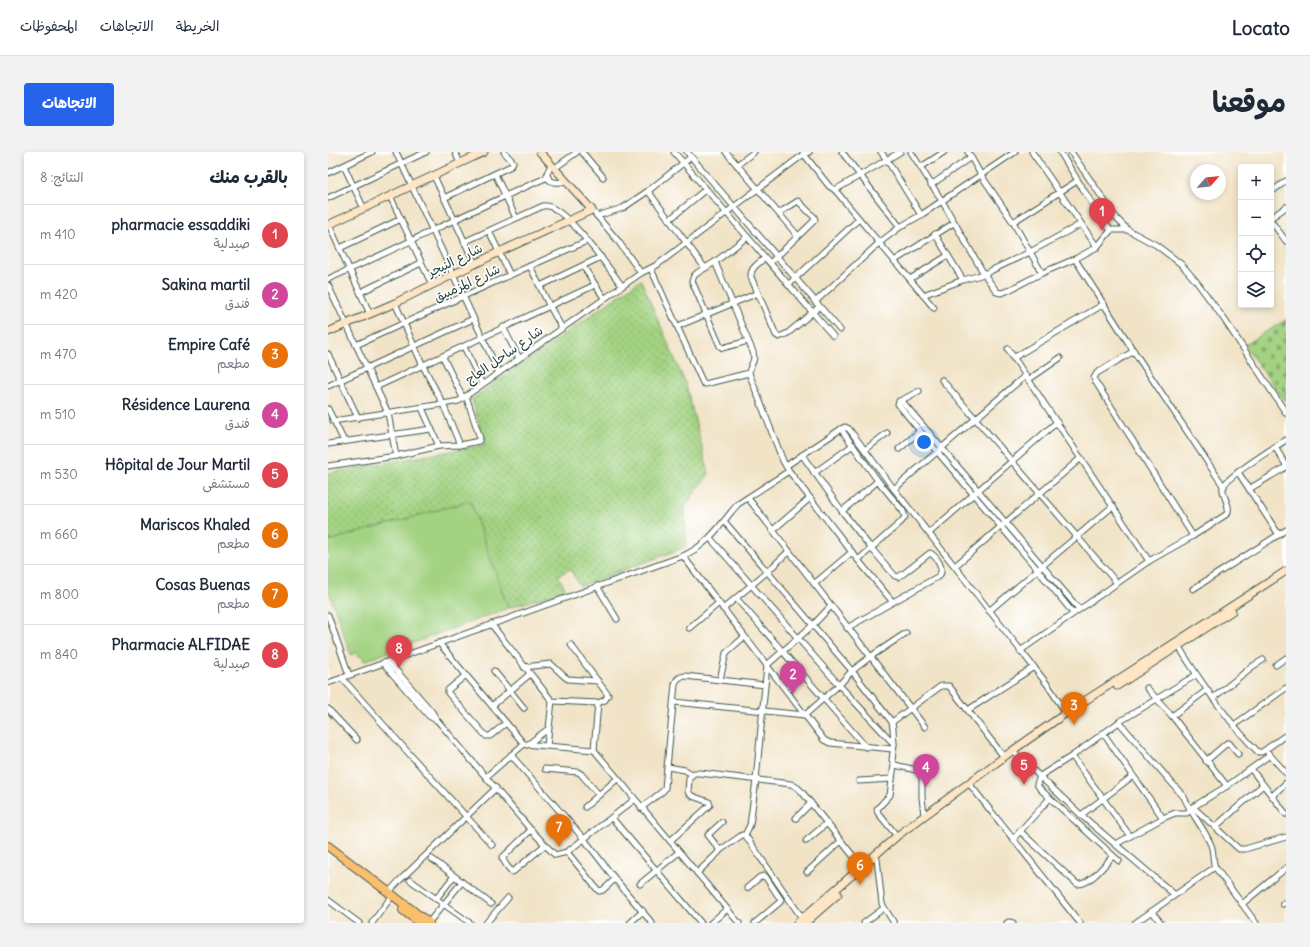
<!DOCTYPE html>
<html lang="ar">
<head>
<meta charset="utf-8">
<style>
	:root { --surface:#fff; --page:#f2f2f3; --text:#1f2937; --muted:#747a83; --line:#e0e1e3; --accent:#2563eb }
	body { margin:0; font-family:Delius,"Playpen Sans Arabic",sans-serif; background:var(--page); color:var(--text); direction:rtl }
	.controls { position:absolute; right:12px; top:12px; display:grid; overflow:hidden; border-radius:4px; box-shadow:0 2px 6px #0003 }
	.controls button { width:36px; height:36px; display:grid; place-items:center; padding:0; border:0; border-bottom:1px solid var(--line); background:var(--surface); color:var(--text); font:20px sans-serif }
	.compass { position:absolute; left:862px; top:12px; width:36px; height:36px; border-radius:50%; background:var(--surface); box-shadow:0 2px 6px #0003; rotate:63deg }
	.you { position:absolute; left:596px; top:290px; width:14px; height:14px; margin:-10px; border:3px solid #fff; border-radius:50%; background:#1a73e8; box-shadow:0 0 0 6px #1a73e833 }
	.badge { display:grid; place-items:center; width:26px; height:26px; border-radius:50%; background:var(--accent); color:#fff; font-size:13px; font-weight:700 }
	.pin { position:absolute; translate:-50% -33px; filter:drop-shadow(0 1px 2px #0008) }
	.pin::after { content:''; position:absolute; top:21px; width:14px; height:12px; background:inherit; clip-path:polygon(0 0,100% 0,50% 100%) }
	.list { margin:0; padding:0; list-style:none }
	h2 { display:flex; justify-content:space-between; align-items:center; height:52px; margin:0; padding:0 16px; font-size:17px }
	h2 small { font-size:13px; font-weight:400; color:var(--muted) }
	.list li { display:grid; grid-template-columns:26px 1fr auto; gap:12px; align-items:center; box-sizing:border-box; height:60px; padding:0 16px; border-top:1px solid var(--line) }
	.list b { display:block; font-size:15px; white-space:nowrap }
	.list p { margin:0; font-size:13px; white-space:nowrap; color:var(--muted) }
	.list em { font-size:13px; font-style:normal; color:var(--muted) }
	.icon { flex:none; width:22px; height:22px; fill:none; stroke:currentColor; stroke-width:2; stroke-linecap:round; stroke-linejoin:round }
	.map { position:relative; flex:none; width:958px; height:771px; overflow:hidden; direction:ltr; border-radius:4px }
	header { display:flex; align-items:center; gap:24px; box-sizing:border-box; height:56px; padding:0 20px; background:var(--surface); border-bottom:1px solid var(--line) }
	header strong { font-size:19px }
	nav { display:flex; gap:22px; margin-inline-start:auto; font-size:14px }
	.intro { display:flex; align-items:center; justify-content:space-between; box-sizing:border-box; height:96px; padding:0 24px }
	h1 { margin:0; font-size:28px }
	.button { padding:10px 18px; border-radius:4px; background:var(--accent); color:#fff; font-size:14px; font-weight:700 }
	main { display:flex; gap:24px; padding:0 24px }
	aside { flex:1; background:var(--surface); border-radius:4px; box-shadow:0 2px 6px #0003 }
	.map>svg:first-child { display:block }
</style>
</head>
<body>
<header>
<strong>Locato</strong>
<nav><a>الخريطة</a><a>الاتجاهات</a><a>المحفوظات</a></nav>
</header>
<div class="intro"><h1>موقعنا</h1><a class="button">الاتجاهات</a></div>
<main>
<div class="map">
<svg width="958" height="771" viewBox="0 0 958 771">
	<defs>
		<pattern id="green-dots" width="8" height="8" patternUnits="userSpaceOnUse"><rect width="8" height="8" fill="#a3d382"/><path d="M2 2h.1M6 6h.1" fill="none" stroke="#84ac6b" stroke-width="1.8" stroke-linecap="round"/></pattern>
		<pattern id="cemetery-stones" width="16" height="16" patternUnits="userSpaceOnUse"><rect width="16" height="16" fill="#a3d382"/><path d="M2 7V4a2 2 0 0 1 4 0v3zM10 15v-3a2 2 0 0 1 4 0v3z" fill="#84ac6b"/></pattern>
	</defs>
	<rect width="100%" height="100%" fill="#fff"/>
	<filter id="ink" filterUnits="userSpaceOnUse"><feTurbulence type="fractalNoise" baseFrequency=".025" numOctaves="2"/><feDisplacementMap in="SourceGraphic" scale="8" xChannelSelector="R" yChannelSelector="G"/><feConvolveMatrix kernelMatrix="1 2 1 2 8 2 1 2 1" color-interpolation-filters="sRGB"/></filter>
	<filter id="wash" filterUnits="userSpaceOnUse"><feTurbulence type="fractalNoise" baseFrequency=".012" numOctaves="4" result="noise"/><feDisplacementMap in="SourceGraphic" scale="16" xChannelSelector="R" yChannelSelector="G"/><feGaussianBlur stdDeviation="0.9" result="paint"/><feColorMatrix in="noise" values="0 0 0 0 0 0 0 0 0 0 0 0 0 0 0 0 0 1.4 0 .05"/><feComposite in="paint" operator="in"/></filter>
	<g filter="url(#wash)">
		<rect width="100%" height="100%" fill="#f1e3c6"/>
		<polygon fill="url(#green-dots)" stroke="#61885b" points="313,128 358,233 381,322 357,354 358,395 252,434 242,417 230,424 238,438 180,456 142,349 0,389 0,321 157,293 144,247"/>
		<polygon fill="url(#cemetery-stones)" stroke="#61885b" points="958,168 958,248 957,249 916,193"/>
		<polygon fill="#a3d382" stroke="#61885b" points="142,349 180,456 36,509 35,506 27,501 23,503 0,437 0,389"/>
	</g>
	<g filter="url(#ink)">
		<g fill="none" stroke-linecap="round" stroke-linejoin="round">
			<defs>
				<g id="street">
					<polyline points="68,0 171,221"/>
					<polyline points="127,0 132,11"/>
					<polyline points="254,0 275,25"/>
					<polyline points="346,0 505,184"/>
					<polyline points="359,0 512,178"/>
					<polyline points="398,0 470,84"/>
					<polyline points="514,0 572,75"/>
					<polyline points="553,0 559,8 593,63"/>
					<polyline points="583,0 614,49 656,122 669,140 673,141 679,139 714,121 747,107 769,95 783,78"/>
					<polyline points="640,0 653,23 685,70 714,121"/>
					<polyline points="704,0 769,95"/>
					<polyline points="732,0 775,69 783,78 800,78"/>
					<polyline points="743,0 789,67 800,78 828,93 840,102 853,112 868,129 896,167 958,261"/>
					<polyline points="475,1 501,34 507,38 572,0"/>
					<path d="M224,13C212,27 224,33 238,29"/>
					<polyline points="409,13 426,0"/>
					<polyline points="16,14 36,57"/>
					<polyline points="593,15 616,0"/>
					<polyline points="227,16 249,0"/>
					<polyline points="0,21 44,0"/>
					<polyline points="167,22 188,66"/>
					<polyline points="106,24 147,112"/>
					<polyline points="603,33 643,5"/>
					<polyline points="507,38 606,156"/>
					<polyline points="320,39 377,116"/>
					<polyline points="943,40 958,29"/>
					<polyline points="62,44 104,133"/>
					<polyline points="0,46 98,0"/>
					<polyline points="116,46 183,14 185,10 176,0"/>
					<polyline points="264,58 290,89 313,121"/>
					<polyline points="269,64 295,56 320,39 363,5"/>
					<polyline points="943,66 958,55"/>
					<polyline points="341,68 378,37"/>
					<polyline points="943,69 958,89"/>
					<polyline points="685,70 749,29"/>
					<polyline points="1,73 42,162"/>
					<polyline points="161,79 182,123"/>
					<polyline points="607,82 635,128"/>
					<polyline points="419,85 387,110 369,121 366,124 364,129 392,194 395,196 398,195 420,189"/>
					<path d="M136,90L215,54C234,49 283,119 294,134"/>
					<polyline points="12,96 73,67"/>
					<path d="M437,106C431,111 422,116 423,125L448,183L451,185L460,181L491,155"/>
					<polyline points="747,107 803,195 896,335"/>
					<polyline points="566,109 626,71"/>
					<path d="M387,110L425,200C428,210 422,212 421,221L455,309L461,319L530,408L564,449"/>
					<polyline points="442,111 487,68 486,65 470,49 451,61"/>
					<polyline points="202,114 221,153 234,176"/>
					<polyline points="255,114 276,146"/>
					<polyline points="323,117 375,231 377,232 421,221"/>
					<path d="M0,127C74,95 145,57 220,25"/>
					<polyline points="582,127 619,104"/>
					<polyline points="0,133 60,261 68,304"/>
					<polyline points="460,133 531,67"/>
					<polyline points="212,134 273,105"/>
					<polyline points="33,140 93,111"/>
					<polyline points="595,143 635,128 656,122 702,100 753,72"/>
					<polyline points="487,150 551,91 572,75 593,63 687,0"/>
					<polyline points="67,151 95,214 115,252 132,293"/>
					<polyline points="350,174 430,141"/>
					<polyline points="175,175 191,206"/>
					<polyline points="28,193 202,114 259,89"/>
					<polyline points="136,195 154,232"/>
					<polyline points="680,197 821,409"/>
					<polyline points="806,199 769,221 766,226 767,229 865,384"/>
					<polyline points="0,202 30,266"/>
					<polyline points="115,205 135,246"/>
					<polyline points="685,206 776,152"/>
					<polyline points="614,228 789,431"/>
					<polyline points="700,228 732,206"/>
					<polyline points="0,234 145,167"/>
					<polyline points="48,235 267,133"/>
					<polyline points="572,249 591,239"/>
					<polyline points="94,256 111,294"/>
					<polyline points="0,257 16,289"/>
					<polyline points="5,269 115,252 131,249 138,244"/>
					<polyline points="513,277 550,329 575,359 577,365 573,370 530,408"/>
					<polyline points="0,292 103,277"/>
					<polyline points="947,295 958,313"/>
					<polyline points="571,297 592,279"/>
					<polyline points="537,298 559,281"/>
					<path d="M474,303L514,359L543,396L567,424L570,425L575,422L602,401C609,405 617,417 611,424L519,476"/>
					<polyline points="0,314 68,304 111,294 132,293 151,289 152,286 138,244 313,121 329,113 476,2 481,0"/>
					<polyline points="458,314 513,277 517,275 521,277 566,337 719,532 738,561"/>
					<polyline points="461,319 410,352 404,359 396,369 524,519 556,560 564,570 565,577 566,592"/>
					<polyline points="910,320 951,383"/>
					<polyline points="486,321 525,293"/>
					<polyline points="566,337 697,224"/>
					<polyline points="921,337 958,315"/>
					<polyline points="420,346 597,575"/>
					<polyline points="514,359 550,329"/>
					<polyline points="445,378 482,346"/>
					<polyline points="601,381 729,270"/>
					<polyline points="382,386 511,533 566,592 564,608 567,613 588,618 592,621 594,627 594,645 596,663"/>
					<polyline points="355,404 496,588 502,591 565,597"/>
					<polyline points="627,414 753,306"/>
					<polyline points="486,432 524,400"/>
					<polyline points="269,434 289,467"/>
					<polyline points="865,437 958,378"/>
					<polyline points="408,446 538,595"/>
					<polyline points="395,457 440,419 461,399"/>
					<polyline points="661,459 785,354"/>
					<path d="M745,461C688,390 627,323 570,252L571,249H574L751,457"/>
					<polyline points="0,463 21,523"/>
					<polyline points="163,472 224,549 270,551 277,548 280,543 243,493"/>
					<polyline points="361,476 391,451"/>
					<polyline points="111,491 196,592"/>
					<path d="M851,495C874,532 899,569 930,600H934L958,583"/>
					<path d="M692,499L821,409L865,384L899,362C904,353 893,344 895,335C898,325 947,295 958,288"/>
					<polyline points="60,509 104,560 109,568 203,678 227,703 239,700 306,648"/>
					<polyline points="55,511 101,564 108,568"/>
					<polyline points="948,513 958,506"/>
					<polyline points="196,515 223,512 237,525 240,527 270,529"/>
					<polyline points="166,519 196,556"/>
					<polyline points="138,523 120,538 120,541 158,584 162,584 178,571"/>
					<polyline points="14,526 77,597 164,693"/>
					<polyline points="392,528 398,501 416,485"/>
					<path d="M0,531L355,404C373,396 384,384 396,369"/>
					<polyline points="819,536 844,564 899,634"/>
					<polyline points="885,546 925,514 935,508"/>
					<polyline points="224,549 219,594 266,598 270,551"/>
					<polyline points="346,550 477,563 511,533 524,519 542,505 578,481"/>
					<polyline points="164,554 202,522"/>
					<polyline points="0,557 29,588"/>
					<polyline points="640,558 706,515"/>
					<polyline points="844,564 879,538"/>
					<polyline points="564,570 613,534 621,534 676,605"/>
					<path d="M791,570L856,645C863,662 876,676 883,693C886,700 884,708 887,715L928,771"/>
					<polyline points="906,573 958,536"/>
					<polyline points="775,581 835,666"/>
					<polyline points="199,593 220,577"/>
					<polyline points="266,598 411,771"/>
					<polyline points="940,601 958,621"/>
					<polyline points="688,602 753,663 847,743"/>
					<polyline points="183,603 256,687 287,727 324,771"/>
					<polyline points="744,604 802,684"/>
					<polyline points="878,609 899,591 901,591 910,602"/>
					<polyline points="566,612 562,643 549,657 550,661 569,684"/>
					<polyline points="340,615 357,618 364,622"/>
					<polyline points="217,617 250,620 253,622 271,643"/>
					<polyline points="923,617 958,662"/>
					<polyline points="158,625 196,592 219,594"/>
					<polyline points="531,629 564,627"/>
					<polyline points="643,634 752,771"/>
					<polyline points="944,644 958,631"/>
					<polyline points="257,655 289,627"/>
					<polyline points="865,655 911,697 917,697 958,685"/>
					<path d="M313,656L335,639L337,636L347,532C349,526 351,525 357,524L437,533"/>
					<polyline points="753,663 805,624"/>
					<polyline points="284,666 373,771"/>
					<polyline points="468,666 483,651"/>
					<polyline points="887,675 935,633"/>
					<polyline points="203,678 174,706 179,714 184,720 186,719 217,693"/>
					<path d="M693,680L749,732C761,734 777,712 785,704"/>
					<polyline points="417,683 422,673 428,628 439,513 485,473 503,454"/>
					<polyline points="685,687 722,646"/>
					<polyline points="342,689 382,653 381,650 364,644 360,640 361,626 366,621 372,621 463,632 470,636 474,640 534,715"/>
					<polyline points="478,689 499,671"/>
					<polyline points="788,692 835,666 847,661 859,661 865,655 899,634 942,603"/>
					<polyline points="391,699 414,683 417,683 474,766"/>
					<polyline points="239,700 269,737 271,739 275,738 287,727"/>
					<polyline points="546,704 549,707 554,752 566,771"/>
					<polyline points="104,707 163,752"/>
					<polyline points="791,709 712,637 709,632 712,624 744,604 791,570 868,523"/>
					<polyline points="479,720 513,689"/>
					<polyline points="369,721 391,700 391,697 380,683 394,670"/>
					<polyline points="82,728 142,771"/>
					<polyline points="312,732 351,700"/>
					<polyline points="419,736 432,725 437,724 453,748 452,750 427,771"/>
					<polyline points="61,740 71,729 168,636"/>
					<polyline points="108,747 126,724"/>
					<polyline points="0,748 31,771"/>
					<polyline points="914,752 958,716"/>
					<polyline points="955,752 958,750"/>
					<polyline points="824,759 833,771"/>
					<polyline points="101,770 134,730"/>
					<polyline points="44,771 61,748"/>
					<polyline points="158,771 180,746"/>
					<polyline points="302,771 315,759"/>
					<polyline points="383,771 399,757"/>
					<polyline points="536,771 556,756"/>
					<polyline points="679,771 681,770 685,771"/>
					<polyline points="807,771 887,715"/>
				</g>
				<g id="secondary">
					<polyline points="0,73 156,0"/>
					<polyline points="0,180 67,151 171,100 264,58 212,0"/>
					<polyline points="789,534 904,459"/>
					<polyline points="469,771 569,684 684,599 738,561 958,419"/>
					<polyline points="477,771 510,742"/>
				</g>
				<g id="primary">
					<polyline points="0,694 101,771"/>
					<polyline points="75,758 92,771"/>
				</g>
			</defs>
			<use href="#street" stroke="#3e564a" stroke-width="7"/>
			<use href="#secondary" stroke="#3e564a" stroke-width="9"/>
			<use href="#primary" stroke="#3e564a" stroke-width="10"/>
			<use href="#street" stroke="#fff" stroke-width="5"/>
			<use href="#secondary" stroke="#fde5c5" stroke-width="7"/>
			<use href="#primary" stroke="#f9bf6d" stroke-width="8"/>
		</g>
	</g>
	<g text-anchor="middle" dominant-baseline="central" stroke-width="3.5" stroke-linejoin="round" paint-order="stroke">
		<g font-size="13" fill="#1f3d34" stroke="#fff">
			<text transform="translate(127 108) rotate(-26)">شارع النيجر</text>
			<text transform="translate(139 131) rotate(-25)">شارع المزمبيق</text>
			<text transform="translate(176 203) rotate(-35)">شارع ساحل العاج</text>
		</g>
	</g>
</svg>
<div class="controls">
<button>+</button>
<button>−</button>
<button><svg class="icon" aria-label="locate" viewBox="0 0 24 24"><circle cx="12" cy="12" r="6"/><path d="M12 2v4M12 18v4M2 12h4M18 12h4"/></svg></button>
<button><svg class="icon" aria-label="layers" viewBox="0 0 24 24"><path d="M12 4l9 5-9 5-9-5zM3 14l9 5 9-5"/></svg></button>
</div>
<svg class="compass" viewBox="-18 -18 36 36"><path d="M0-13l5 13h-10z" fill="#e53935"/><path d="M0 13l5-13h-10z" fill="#747a83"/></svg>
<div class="you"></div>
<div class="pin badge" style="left:774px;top:79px;background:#e0444e">1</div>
<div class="pin badge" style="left:465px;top:542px;background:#d1479c">2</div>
<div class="pin badge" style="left:746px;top:573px;background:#e8710a">3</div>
<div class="pin badge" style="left:598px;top:635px;background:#d1479c">4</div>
<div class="pin badge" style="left:696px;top:633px;background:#e0444e">5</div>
<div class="pin badge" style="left:532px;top:733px;background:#e8710a">6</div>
<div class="pin badge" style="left:231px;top:695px;background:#e8710a">7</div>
<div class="pin badge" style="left:71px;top:516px;background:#e0444e">8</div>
</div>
<aside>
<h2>بالقرب منك<small>النتائج: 8</small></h2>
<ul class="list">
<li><span class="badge" style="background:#e0444e">1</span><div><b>pharmacie essaddiki</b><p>صيدلية</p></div><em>410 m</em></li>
<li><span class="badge" style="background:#d1479c">2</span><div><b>Sakina martil</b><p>فندق</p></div><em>420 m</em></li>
<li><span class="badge" style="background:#e8710a">3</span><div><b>Empire Café</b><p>مطعم</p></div><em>470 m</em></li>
<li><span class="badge" style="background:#d1479c">4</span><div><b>Résidence Laurena</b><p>فندق</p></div><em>510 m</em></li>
<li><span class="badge" style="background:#e0444e">5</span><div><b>Hôpital de Jour Martil</b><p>مستشفى</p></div><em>530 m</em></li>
<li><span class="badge" style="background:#e8710a">6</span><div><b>Mariscos Khaled</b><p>مطعم</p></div><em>660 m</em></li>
<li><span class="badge" style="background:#e8710a">7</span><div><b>Cosas Buenas</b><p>مطعم</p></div><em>800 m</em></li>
<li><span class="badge" style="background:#e0444e">8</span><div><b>Pharmacie ALFIDAE</b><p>صيدلية</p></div><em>840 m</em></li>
</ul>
</aside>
</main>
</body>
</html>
